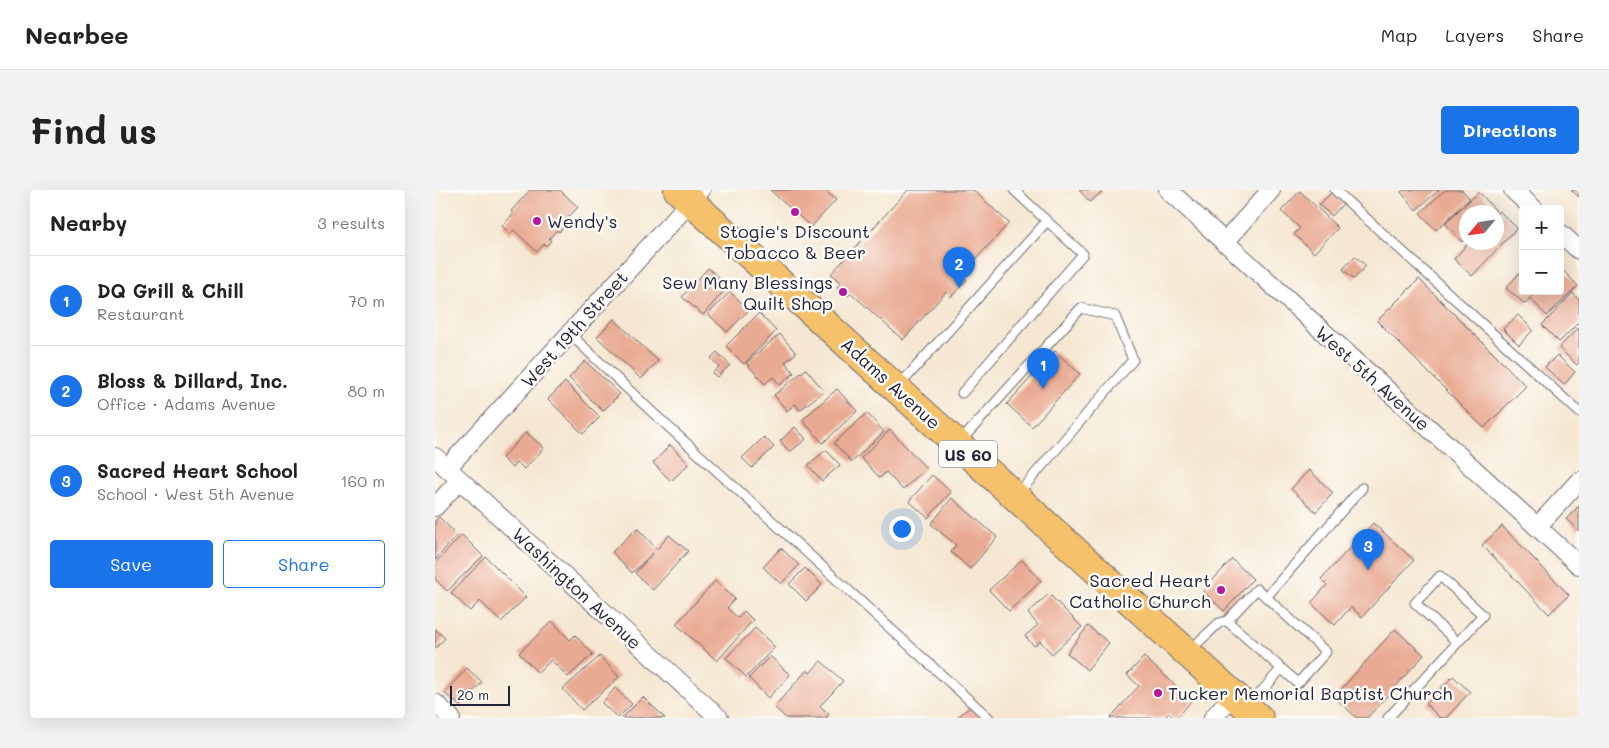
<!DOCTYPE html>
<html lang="en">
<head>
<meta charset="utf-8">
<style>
	:root { --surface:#fff; --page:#f2f2f2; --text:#222; --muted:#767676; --line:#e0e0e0; --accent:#1a73e8 }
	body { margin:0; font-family:Mali,sans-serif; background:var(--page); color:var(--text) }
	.controls { position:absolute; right:15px; top:15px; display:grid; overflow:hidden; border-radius:5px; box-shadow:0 5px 20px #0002 }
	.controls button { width:45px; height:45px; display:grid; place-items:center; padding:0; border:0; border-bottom:1px solid var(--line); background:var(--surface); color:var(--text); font:25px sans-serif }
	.compass { position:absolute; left:1024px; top:15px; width:45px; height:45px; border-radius:50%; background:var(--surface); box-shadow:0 5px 20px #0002; rotate:241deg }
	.scale { position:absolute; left:15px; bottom:12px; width:60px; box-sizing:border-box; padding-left:5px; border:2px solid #22223b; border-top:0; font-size:14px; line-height:18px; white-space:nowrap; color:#22223b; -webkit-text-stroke:4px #fdfcf7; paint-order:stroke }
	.you { position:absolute; left:466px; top:338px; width:18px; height:18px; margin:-12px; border:4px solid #fff; border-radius:50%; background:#1a73e8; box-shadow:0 0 0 8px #1a73e833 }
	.badge { display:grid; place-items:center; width:32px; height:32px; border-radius:50%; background:var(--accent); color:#fff; font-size:16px; font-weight:700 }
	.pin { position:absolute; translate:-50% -41px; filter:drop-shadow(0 1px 2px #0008) }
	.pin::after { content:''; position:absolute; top:26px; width:18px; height:15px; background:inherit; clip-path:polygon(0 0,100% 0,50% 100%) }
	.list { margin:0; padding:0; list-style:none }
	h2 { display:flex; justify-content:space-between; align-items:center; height:65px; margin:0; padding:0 20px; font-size:21px }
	h2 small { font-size:16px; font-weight:400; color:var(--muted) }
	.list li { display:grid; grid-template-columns:32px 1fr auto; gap:15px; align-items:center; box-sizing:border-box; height:90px; padding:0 20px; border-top:1px solid var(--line) }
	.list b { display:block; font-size:19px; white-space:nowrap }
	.list p { margin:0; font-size:16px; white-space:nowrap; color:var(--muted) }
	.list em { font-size:16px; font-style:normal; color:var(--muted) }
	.actions { display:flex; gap:10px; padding:15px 20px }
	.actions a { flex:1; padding:11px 0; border:1px solid var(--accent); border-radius:5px; text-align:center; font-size:18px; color:var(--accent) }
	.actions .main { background:var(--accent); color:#fff }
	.map { position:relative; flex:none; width:1144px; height:528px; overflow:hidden; border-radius:5px }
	header { display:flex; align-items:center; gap:30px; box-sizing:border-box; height:70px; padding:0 25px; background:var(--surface); border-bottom:1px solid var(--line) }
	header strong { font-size:24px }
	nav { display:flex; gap:28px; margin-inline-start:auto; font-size:18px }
	.intro { display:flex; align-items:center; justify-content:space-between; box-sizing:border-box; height:120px; padding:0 30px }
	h1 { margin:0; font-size:35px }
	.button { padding:12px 22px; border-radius:5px; background:var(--accent); color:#fff; font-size:18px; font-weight:700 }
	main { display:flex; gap:30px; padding:0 30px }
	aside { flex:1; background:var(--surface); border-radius:5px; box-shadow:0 5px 20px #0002 }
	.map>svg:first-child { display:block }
</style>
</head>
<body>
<header>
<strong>Nearbee</strong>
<nav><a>Map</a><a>Layers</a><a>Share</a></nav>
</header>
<div class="intro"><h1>Find us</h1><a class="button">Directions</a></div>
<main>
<aside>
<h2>Nearby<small>3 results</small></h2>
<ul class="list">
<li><span class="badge">1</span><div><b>DQ Grill &amp; Chill</b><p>Restaurant</p></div><em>70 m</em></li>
<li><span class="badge">2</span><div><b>Bloss &amp; Dillard, Inc.</b><p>Office · Adams Avenue</p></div><em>80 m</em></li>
<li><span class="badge">3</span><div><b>Sacred Heart School</b><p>School · West 5th Avenue</p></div><em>160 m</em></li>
</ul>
<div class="actions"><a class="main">Save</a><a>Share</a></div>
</aside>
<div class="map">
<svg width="1144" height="528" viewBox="0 0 1144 528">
	<rect width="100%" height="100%" fill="#fdfcf7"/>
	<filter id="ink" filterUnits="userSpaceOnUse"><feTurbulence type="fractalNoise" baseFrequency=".02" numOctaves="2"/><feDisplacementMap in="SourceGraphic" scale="10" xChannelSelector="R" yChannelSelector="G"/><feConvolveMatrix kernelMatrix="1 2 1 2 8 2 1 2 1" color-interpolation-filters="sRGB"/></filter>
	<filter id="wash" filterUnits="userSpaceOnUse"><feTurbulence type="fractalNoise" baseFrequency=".0096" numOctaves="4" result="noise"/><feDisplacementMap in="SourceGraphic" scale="20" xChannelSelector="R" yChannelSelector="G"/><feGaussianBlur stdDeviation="1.12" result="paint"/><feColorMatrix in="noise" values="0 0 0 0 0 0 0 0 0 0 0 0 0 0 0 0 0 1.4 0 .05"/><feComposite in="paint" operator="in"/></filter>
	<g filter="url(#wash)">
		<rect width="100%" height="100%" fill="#f5e7d1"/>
		<g id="blocks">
			<g fill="#e9aa93">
				<polygon points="95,0 125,0 143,17 131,30 133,32 124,42 122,40 114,49 116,51 111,56 109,54 102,62 79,40 75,44 67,36 78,24 76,21"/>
				<polygon points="335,0 390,0 401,10 376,37"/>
				<polygon points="473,0 538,0 574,33 526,85 532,90 516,107 511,102 468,150 416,103 413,106 402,97 406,93 396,84"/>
				<polygon points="644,0 669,0 655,12"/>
				<polygon points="968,0 1004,0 981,20 966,2"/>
				<polygon points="1010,0 1027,0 1035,9 1001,40 985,23"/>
				<polygon points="1136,0 1144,0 1144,7"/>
				<polygon points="865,1 903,38 879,63 859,44 865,38 846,21"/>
				<polygon points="1044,2 1061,21 1059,22 1032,22 1032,47 1027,52 1010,33"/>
				<polygon points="896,3 908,14 897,26 884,15"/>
				<polygon points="1064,21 1082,38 1037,86 1019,69 1034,52 1062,52 1062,23"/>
				<polygon points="920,66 931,76 919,89 908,79"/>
				<polygon points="1125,77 1143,96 1112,126 1095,108 1090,114 1071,98 1088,79 1088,101 1101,101 1096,107 1102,101 1125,101"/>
				<polygon points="273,78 293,96 268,125 247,107"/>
				<polygon points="984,89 1091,196 1049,238 942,131"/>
				<polygon points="295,102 314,120 292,142 273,124"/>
				<polygon points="1138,103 1144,110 1144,132 1124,152 1107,135"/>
				<polygon points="324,123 341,141 309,174 291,156"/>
				<polygon points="1083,125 1098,140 1084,155 1068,139"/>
				<polygon points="179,129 223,171 206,189 162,147"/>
				<polygon points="1144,137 1144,173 1142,175 1124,158"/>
				<polygon points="345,144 361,163 350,172 359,183 345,195 338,187 330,194 311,173"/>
				<polygon points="620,161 645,184 597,237 572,214"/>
				<polygon points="282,162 295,175 282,187 277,183 284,177 276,168"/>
				<polygon points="1122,165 1140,182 1129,195 1110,177"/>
				<polygon points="150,171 185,204 168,221 134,188"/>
				<polygon points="371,179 389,201 365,220 360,214 352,221 339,205"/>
				<polygon points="130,192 165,227 148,244 113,209"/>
				<polygon points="402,199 422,221 388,253 367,230"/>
				<polygon points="432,223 449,242 417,272 399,253"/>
				<polygon points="360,237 371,249 355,262 345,251"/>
				<polygon points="455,240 491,278 468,300 451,282 445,288 426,268"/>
				<polygon points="91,242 109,258 89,279 82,272 77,278 67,268"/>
				<polygon points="329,247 339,257 317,278 307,268"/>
				<polygon points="235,255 254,274 236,291 218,273"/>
				<polygon points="391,260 405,275 387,291 373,275"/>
				<polygon points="874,280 898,303 881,322 856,299"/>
				<polygon points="497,285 516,302 493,328 474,311"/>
				<polygon points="517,308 562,347 535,379 516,362 521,355 496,334"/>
				<polygon points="1144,316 1144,341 1131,329"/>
				<polygon points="4,327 22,345 0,370 0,331"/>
				<polygon points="938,333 979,370 927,427 916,417 900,435 876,413 892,395 886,389"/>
				<polygon points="1067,336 1134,405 1114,424 1047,355"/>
				<polygon points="202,338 222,359 234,345 253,361 218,400 200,383 218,363 197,383 177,362"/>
				<polygon points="27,345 48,366 12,401 0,389 0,373"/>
				<polygon points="346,358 364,375 346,394 328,377"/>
				<polygon points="51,367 91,407 66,432 45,411 35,421 16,403"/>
				<polygon points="797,369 818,389 789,421 768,401"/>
				<polygon points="587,370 606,391 574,421 554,400"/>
				<polygon points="370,378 387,395 371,411 354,394"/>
				<polygon points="280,391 300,409 292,418 303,428 309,421 318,430 282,471 241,434"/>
				<polygon points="614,404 647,437 617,464 605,451 599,456 590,446 603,435 593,423"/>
				<polygon points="117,431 135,450 140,445 158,464 133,487 116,470 103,483 84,463"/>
				<polygon points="653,436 674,453 652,480 632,463"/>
				<polygon points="320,438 340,457 311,487 291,468"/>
				<polygon points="0,439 10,448 0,459"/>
				<polygon points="960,439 989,465 932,528 922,528 899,507"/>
				<polygon points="165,466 184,487 147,520 128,499"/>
				<polygon points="335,466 355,485 333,508 314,488"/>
				<polygon points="709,467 757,510 742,528 739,528 734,523 729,528 675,528 704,496 692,485"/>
				<polygon points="386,471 408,491 385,516 394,524 391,528 351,528 339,517 372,480 375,483"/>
				<polygon points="32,478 47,492 25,516 9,503"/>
				<polygon points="1018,486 1035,502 1011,528 1005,528 991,514"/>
				<polygon points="180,498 197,514 183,528 167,513"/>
				<polygon points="208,507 230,528 187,528"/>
				<polygon points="536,516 547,528 522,528"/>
			</g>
		</g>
	</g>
	<g filter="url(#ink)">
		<use href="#blocks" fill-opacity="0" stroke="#6c6770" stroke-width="1"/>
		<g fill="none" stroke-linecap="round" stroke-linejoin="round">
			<defs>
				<g id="service">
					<polyline points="900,0 1144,222"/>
					<polyline points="135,144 216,221 554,528"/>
					<polyline points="463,197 612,31 579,0"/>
					<polyline points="527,203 648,64 612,31"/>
					<polyline points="524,253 646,118 680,126 698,170 582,305"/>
					<polyline points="792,431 863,493 891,462 831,407"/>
					<polyline points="754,461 784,433 792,431 822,399 831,407 927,298"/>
					<polyline points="815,515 846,479"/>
					<polyline points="953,528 1048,425 1005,386 980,413 1022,452"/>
				</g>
				<g id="minor">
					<polyline points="733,0 1144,375"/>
					<polyline points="1078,0 1099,19"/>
					<polyline points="1125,43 1144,60"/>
					<polyline points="789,53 836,0"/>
					<polyline points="0,267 284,528"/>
					<polyline points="12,278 266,0"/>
					<polyline points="0,317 25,290"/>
					<polyline points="1102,337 1144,291"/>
					<polyline points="0,513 16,528"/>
					<polyline points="778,528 798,505"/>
				</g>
				<polyline id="primary" points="243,0 824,528"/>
			</defs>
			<use href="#service" stroke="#6c6770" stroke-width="11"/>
			<use href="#minor" stroke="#6c6770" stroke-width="20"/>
			<use href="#primary" stroke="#6c6770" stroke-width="30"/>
			<use href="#service" stroke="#fff" stroke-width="9"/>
			<use href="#minor" stroke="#fff" stroke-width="18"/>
			<use href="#primary" stroke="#f5c16b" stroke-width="28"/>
		</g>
	</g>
	<g fill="#b5179e" stroke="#fdfcf7" stroke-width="2">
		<circle cx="360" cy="22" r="5"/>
		<circle cx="102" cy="31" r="5"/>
		<circle cx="408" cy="102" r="5"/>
		<circle cx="786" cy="400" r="5"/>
		<circle cx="723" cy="503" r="5"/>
	</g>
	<g text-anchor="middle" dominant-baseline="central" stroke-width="5" stroke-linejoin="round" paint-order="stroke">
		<rect fill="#fdfcf7" stroke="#646373" stroke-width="1" x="504" y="250.5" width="58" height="27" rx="4"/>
		<g font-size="16" font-weight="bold" fill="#22223b">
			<text x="533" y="264">US 60</text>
		</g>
		<g font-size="18" fill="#22223b" stroke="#fdfcf7" text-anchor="start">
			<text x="112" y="31">Wendy's</text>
			<text x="360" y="41" text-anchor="middle">Stogie's Discount<tspan x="360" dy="21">Tobacco &amp; Beer</tspan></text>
			<text x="398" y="92" text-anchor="end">Sew Many Blessings<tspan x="398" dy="21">Quilt Shop</tspan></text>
			<text x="776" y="390" text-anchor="end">Sacred Heart<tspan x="776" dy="21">Catholic Church</tspan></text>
			<text x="733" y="503">Tucker Memorial Baptist Church</text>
		</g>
		<g font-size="18" fill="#22223b" stroke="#fdfcf7">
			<text transform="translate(139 139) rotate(-48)">West 19th Street</text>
			<text transform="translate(938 188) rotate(42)">West 5th Avenue</text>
			<text transform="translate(456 193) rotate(42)">Adams Avenue</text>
			<text transform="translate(142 398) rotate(43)">Washington Avenue</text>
		</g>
	</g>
</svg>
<div class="controls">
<button>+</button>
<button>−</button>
</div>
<svg class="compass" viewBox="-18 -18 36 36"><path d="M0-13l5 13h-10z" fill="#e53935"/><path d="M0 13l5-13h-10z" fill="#767676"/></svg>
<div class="scale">20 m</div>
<div class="you"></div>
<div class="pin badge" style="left:608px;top:199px">1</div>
<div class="pin badge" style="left:524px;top:98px">2</div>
<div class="pin badge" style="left:933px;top:380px">3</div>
</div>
</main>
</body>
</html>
